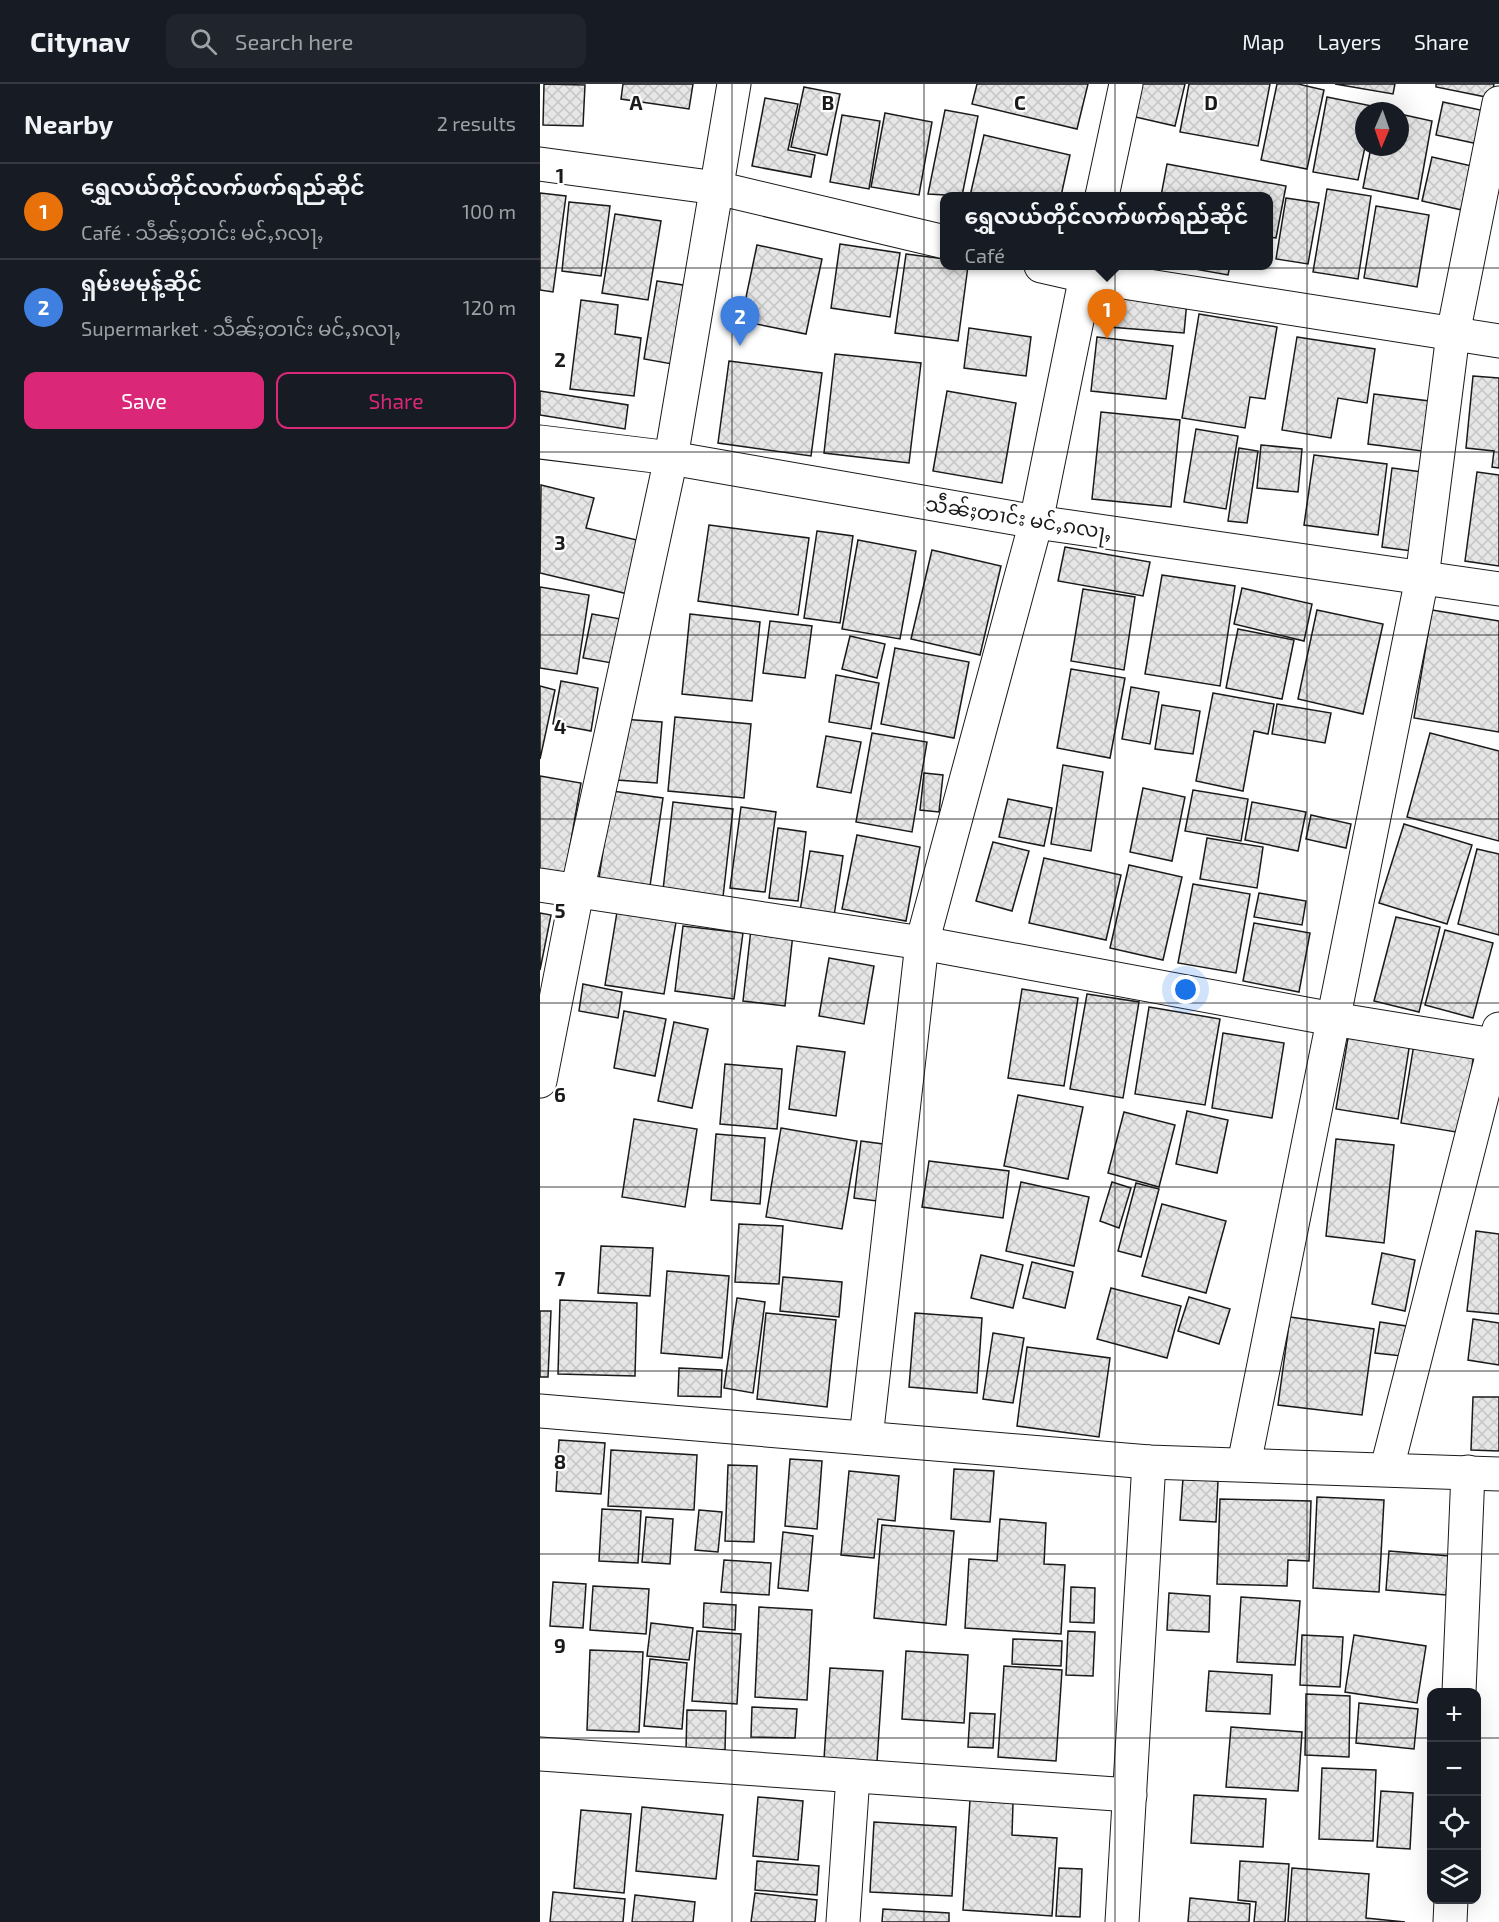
<!DOCTYPE html>
<html lang="en">
<head>
<meta charset="utf-8">
<style>
	:root { --surface:#171b24; --page:#20242c; --text:#f1f3f6; --muted:#9ea1a6; --line:#363941; --accent:#db2777 }
	body { margin:0; font-family:"Exo 2","Noto Sans Myanmar",sans-serif; background:var(--page); color:var(--text) }
	.controls { position:absolute; right:18px; bottom:18px; display:grid; overflow:hidden; border-radius:12px; box-shadow:0 6px 24px #0002 }
	.controls button { width:54px; height:54px; display:grid; place-items:center; padding:0; border:0; border-bottom:2px solid var(--line); background:var(--surface); color:var(--text); font:30px sans-serif }
	.compass { position:absolute; left:815px; top:18px; width:54px; height:54px; border-radius:50%; background:var(--surface); box-shadow:0 6px 24px #0002; rotate:182deg }
	.you { position:absolute; left:646px; top:906px; width:21px; height:21px; margin:-15px; border:4px solid #fff; border-radius:50%; background:#1a73e8; box-shadow:0 0 0 9px #1a73e833 }
	.badge { display:grid; place-items:center; width:39px; height:39px; border-radius:50%; background:var(--accent); color:#fff; font-size:20px; font-weight:700 }
	.pin { position:absolute; translate:-50% -50px; filter:drop-shadow(0 2px 3px #0008) }
	.pin::after { content:''; position:absolute; top:32px; width:21px; height:18px; background:inherit; clip-path:polygon(0 0,100% 0,50% 100%) }
	.popup { position:absolute; left:400px; top:108px; width:333px; height:78px; box-sizing:border-box; display:grid; place-content:center; border-radius:12px; background:var(--surface); filter:drop-shadow(0 2px 4px #0005); font-size:20px; white-space:nowrap; color:var(--muted) }
	.popup b { font-size:22px; color:var(--text) }
	.popup::after { content:''; position:absolute; left:50%; top:100%; margin-left:-12px; border:12px solid transparent; border-top-color:var(--surface) }
	.list { margin:0; padding:0; list-style:none }
	h2 { display:flex; justify-content:space-between; align-items:center; height:78px; margin:0; padding:0 24px; font-size:26px }
	h2 small { font-size:20px; font-weight:400; color:var(--muted) }
	.list li { display:grid; grid-template-columns:39px 1fr auto; gap:18px; align-items:center; box-sizing:border-box; height:96px; padding:0 24px; border-top:2px solid var(--line) }
	.list b { display:block; font-size:22px; white-space:nowrap }
	.list p { margin:0; font-size:20px; white-space:nowrap; color:var(--muted) }
	.list em { font-size:20px; font-style:normal; color:var(--muted) }
	.actions { display:flex; gap:12px; padding:18px 24px }
	.actions a { flex:1; padding:14px 0; border:2px solid var(--accent); border-radius:12px; text-align:center; font-size:21px; color:var(--accent) }
	.actions .main { background:var(--accent); color:#fff }
	.icon { flex:none; width:33px; height:33px; fill:none; stroke:currentColor; stroke-width:2; stroke-linecap:round; stroke-linejoin:round }
	.map { position:relative; flex:none; width:959px; height:1838px; overflow:hidden }
	header { display:flex; align-items:center; gap:36px; box-sizing:border-box; height:84px; padding:0 30px; background:var(--surface); border-bottom:2px solid var(--line) }
	header strong { font-size:28px }
	nav { display:flex; gap:33px; margin-inline-start:auto; font-size:21px }
	.search { width:420px; height:54px; background:var(--page); display:flex; align-items:center; gap:15px; box-sizing:border-box; padding:0 21px; border-radius:12px; color:var(--muted); font-size:22px }
	main { display:flex }
	aside { flex:1; background:var(--surface) }
	.map>svg:first-child { display:block }
</style>
</head>
<body>
<header>
<strong>Citynav</strong>
<div class="search"><svg class="icon" aria-label="search" viewBox="0 0 24 24"><circle cx="10" cy="10" r="6"/><path d="M15 15l6 6"/></svg>Search here</div>
<nav><a>Map</a><a>Layers</a><a>Share</a></nav>
</header>
<main>
<aside>
<h2>Nearby<small>2 results</small></h2>
<ul class="list">
<li><span class="badge" style="background:#e8710a">1</span><div><b>ရွှေလယ်တိုင်လက်ဖက်ရည်ဆိုင်</b><p>Café · သဵၼ်ႈတၢင်း မင်ႇၵလႃႇ</p></div><em>100 m</em></li>
<li><span class="badge" style="background:#3f7fe0">2</span><div><b>ရှမ်းမမုန့်ဆိုင်</b><p>Supermarket · သဵၼ်ႈတၢင်း မင်ႇၵလႃႇ</p></div><em>120 m</em></li>
</ul>
<div class="actions"><a class="main">Save</a><a>Share</a></div>
</aside>
<div class="map">
<svg width="959" height="1838" viewBox="0 0 959 1838">
	<defs>
		<pattern id="building-cross-hatch" width="8" height="8" patternUnits="userSpaceOnUse" patternTransform="scale(1.5)"><rect width="8" height="8" fill="#e6e6e6"/><path d="M0 0l8 8M0 8l8-8" fill="none" stroke="#c5c5c5"/></pattern>
	</defs>
	<rect width="100%" height="100%" fill="#fff"/>
	<g fill="url(#building-cross-hatch)" stroke="#1a1a1a" stroke-width="1.5">
		<polygon points="4,0 45,1 43,42 3,41"/>
		<polygon points="83,0 153,0 149,25 81,15"/>
		<polygon points="437,0 548,0 537,45 432,20"/>
		<polygon points="599,0 645,0 635,42 591,32"/>
		<polygon points="649,0 730,0 718,62 640,48"/>
		<polygon points="737,0 758,0 784,6 767,85 721,76"/>
		<polygon points="795,0 855,0 853,10"/>
		<polygon points="896,0 954,0 951,14 896,3"/>
		<polygon points="264,3 300,10 287,71 251,63"/>
		<polygon points="787,13 832,22 831,27 824,27 825,63 818,96 773,88"/>
		<polygon points="225,14 258,20 248,66 275,71 271,93 212,82"/>
		<polygon points="903,18 950,28 943,61 896,51"/>
		<polygon points="405,26 438,32 422,112 388,110"/>
		<polygon points="345,29 392,38 379,111 331,103"/>
		<polygon points="860,30 892,37 878,115 823,104 831,63 860,63"/>
		<polygon points="302,31 340,37 329,105 290,98"/>
		<polygon points="444,51 530,71 521,112 430,112"/>
		<polygon points="892,73 945,85 935,129 882,117"/>
		<polygon points="627,80 746,102 736,154 729,153 729,112 621,112"/>
		<polygon points="787,105 831,112 818,195 773,188"/>
		<polygon points="0,109 26,112 13,208 0,206"/>
		<polygon points="746,114 779,119 768,180 736,175"/>
		<polygon points="29,118 70,122 61,192 22,187"/>
		<polygon points="836,122 889,131 877,203 824,194"/>
		<polygon points="75,130 121,137 108,216 62,209"/>
		<polygon points="300,160 360,169 350,233 291,224"/>
		<polygon points="217,161 282,175 266,250 201,237"/>
		<polygon points="366,170 405,175 405,182 428,182 418,257 355,249"/>
		<polygon points="638,182 690,182 688,191"/>
		<polygon points="117,197 156,203 143,282 104,275"/>
		<polygon points="572,209 647,217 644,249 569,243"/>
		<polygon points="41,216 78,221 75,250 101,254 94,312 30,305"/>
		<polygon points="659,230 737,243 725,315 710,313 705,344 642,334"/>
		<polygon points="429,244 491,253 486,292 424,284"/>
		<polygon points="557,253 633,262 626,315 551,307"/>
		<polygon points="757,253 835,265 827,319 798,314 791,354 742,346"/>
		<polygon points="295,270 381,279 369,379 284,369"/>
		<polygon points="189,277 282,289 271,372 178,359"/>
		<polygon points="933,292 959,294 959,384 952,383 954,367 926,364"/>
		<polygon points="0,307 88,321 85,345 0,331"/>
		<polygon points="407,307 476,319 462,399 393,387"/>
		<polygon points="834,310 897,318 890,368 828,360"/>
		<polygon points="561,328 640,336 631,423 552,415"/>
		<polygon points="656,345 698,352 686,425 644,418"/>
		<polygon points="721,361 762,365 758,408 717,404"/>
		<polygon points="699,364 718,367 707,439 688,437"/>
		<polygon points="774,371 847,380 838,451 764,441"/>
		<polygon points="852,384 882,388 872,467 842,463"/>
		<polygon points="937,388 959,391 959,482 925,477"/>
		<polygon points="1,401 54,414 46,444 101,457 88,510 0,489"/>
		<polygon points="169,441 269,454 258,531 158,517"/>
		<polygon points="277,447 313,452 300,539 264,534"/>
		<polygon points="318,456 376,467 360,555 302,545"/>
		<polygon points="525,463 610,478 603,512 518,497"/>
		<polygon points="392,466 461,482 440,571 371,555"/>
		<polygon points="622,491 695,502 680,602 605,590"/>
		<polygon points="0,503 49,511 37,590 0,584"/>
		<polygon points="702,504 772,520 764,557 694,540"/>
		<polygon points="543,505 595,513 584,586 531,577"/>
		<polygon points="777,526 843,540 823,630 758,615"/>
		<polygon points="892,526 959,537 959,648 874,634"/>
		<polygon points="52,530 81,535 72,579 43,574"/>
		<polygon points="150,530 220,538 212,617 142,610"/>
		<polygon points="230,537 272,542 265,594 223,589"/>
		<polygon points="698,545 754,556 742,615 686,604"/>
		<polygon points="310,552 345,560 337,594 302,585"/>
		<polygon points="355,564 429,578 414,654 341,640"/>
		<polygon points="531,585 585,594 570,674 517,664"/>
		<polygon points="296,591 339,599 331,645 289,638"/>
		<polygon points="21,597 58,604 51,647 13,640"/>
		<polygon points="0,602 15,606 0,675"/>
		<polygon points="591,603 619,608 610,660 582,655"/>
		<polygon points="673,609 734,620 728,650 714,647 703,707 656,697"/>
		<polygon points="737,620 791,629 785,659 732,650"/>
		<polygon points="622,621 660,627 653,670 615,665"/>
		<polygon points="135,633 211,640 204,714 128,707"/>
		<polygon points="82,635 122,638 117,699 77,696"/>
		<polygon points="332,649 387,658 372,748 316,738"/>
		<polygon points="890,649 959,667 959,757 867,733"/>
		<polygon points="286,652 321,658 311,709 277,703"/>
		<polygon points="523,681 563,688 551,767 511,760"/>
		<polygon points="384,689 403,691 399,728 380,726"/>
		<polygon points="0,692 41,699 25,791 0,787"/>
		<polygon points="603,704 645,713 632,777 590,768"/>
		<polygon points="653,706 708,715 701,757 645,747"/>
		<polygon points="72,707 123,714 110,802 59,794"/>
		<polygon points="468,715 512,724 504,762 459,753"/>
		<polygon points="133,718 193,725 183,813 123,806"/>
		<polygon points="712,718 766,728 758,767 705,756"/>
		<polygon points="201,723 236,728 225,808 190,804"/>
		<polygon points="771,731 811,740 806,764 766,755"/>
		<polygon points="864,740 932,761 907,840 839,819"/>
		<polygon points="238,744 266,748 258,817 229,814"/>
		<polygon points="317,751 380,763 366,837 302,825"/>
		<polygon points="667,754 723,763 717,804 660,795"/>
		<polygon points="453,758 489,767 472,827 436,817"/>
		<polygon points="937,765 959,770 959,851 918,840"/>
		<polygon points="270,767 303,772 294,832 260,827"/>
		<polygon points="504,774 581,791 566,856 489,839"/>
		<polygon points="589,781 642,793 623,876 570,864"/>
		<polygon points="653,800 710,810 696,889 638,879"/>
		<polygon points="719,809 766,817 762,841 714,833"/>
		<polygon points="78,822 137,832 124,910 65,901"/>
		<polygon points="0,829 11,831 0,886"/>
		<polygon points="856,833 900,843 879,928 834,917"/>
		<polygon points="714,839 770,849 759,908 703,897"/>
		<polygon points="143,842 203,849 194,915 135,907"/>
		<polygon points="211,845 253,850 245,922 203,917"/>
		<polygon points="905,846 953,859 933,934 885,921"/>
		<polygon points="289,874 334,882 324,940 279,932"/>
		<polygon points="43,900 82,908 78,934 39,927"/>
		<polygon points="482,905 538,914 524,1002 468,994"/>
		<polygon points="547,910 599,918 583,1014 530,1005"/>
		<polygon points="609,923 680,935 665,1021 595,1010"/>
		<polygon points="84,927 126,935 115,992 74,984"/>
		<polygon points="134,938 168,945 152,1024 118,1017"/>
		<polygon points="809,948 870,958 858,1035 796,1025"/>
		<polygon points="683,949 744,959 732,1034 672,1024"/>
		<polygon points="874,960 934,969 922,1049 861,1039"/>
		<polygon points="257,962 305,968 296,1032 249,1025"/>
		<polygon points="185,980 242,985 237,1045 180,1040"/>
		<polygon points="478,1011 543,1023 528,1095 464,1082"/>
		<polygon points="647,1027 688,1036 677,1089 636,1080"/>
		<polygon points="584,1028 635,1041 619,1103 568,1089"/>
		<polygon points="94,1035 157,1045 145,1123 82,1113"/>
		<polygon points="241,1044 317,1057 302,1145 226,1133"/>
		<polygon points="176,1050 225,1054 220,1120 171,1116"/>
		<polygon points="796,1055 854,1061 844,1159 786,1152"/>
		<polygon points="321,1057 343,1060 337,1117 314,1114"/>
		<polygon points="389,1077 469,1087 463,1134 382,1123"/>
		<polygon points="481,1098 549,1113 534,1182 466,1167"/>
		<polygon points="572,1098 591,1104 579,1144 560,1137"/>
		<polygon points="596,1099 619,1105 601,1173 578,1167"/>
		<polygon points="622,1120 686,1137 666,1209 602,1192"/>
		<polygon points="199,1140 243,1142 239,1200 195,1198"/>
		<polygon points="936,1147 959,1150 959,1230 927,1227"/>
		<polygon points="61,1162 113,1164 110,1212 58,1209"/>
		<polygon points="842,1169 875,1176 865,1227 832,1220"/>
		<polygon points="441,1171 483,1181 473,1224 431,1214"/>
		<polygon points="492,1178 533,1188 525,1224 483,1214"/>
		<polygon points="127,1187 189,1192 182,1274 121,1269"/>
		<polygon points="243,1193 302,1198 299,1233 240,1227"/>
		<polygon points="571,1204 641,1222 627,1274 557,1255"/>
		<polygon points="649,1213 690,1225 679,1260 638,1247"/>
		<polygon points="197,1214 225,1218 213,1309 184,1304"/>
		<polygon points="20,1216 97,1219 95,1292 18,1290"/>
		<polygon points="0,1227 11,1227 8,1293 0,1293"/>
		<polygon points="226,1229 296,1236 287,1323 217,1315"/>
		<polygon points="375,1229 442,1234 437,1309 369,1303"/>
		<polygon points="750,1233 834,1245 822,1331 738,1321"/>
		<polygon points="933,1235 959,1239 959,1281 928,1276"/>
		<polygon points="840,1238 866,1242 862,1272 835,1269"/>
		<polygon points="453,1249 484,1254 473,1319 443,1315"/>
		<polygon points="487,1263 570,1274 559,1353 477,1342"/>
		<polygon points="139,1284 182,1286 181,1313 138,1312"/>
		<polygon points="933,1313 959,1313 959,1367 931,1366"/>
		<polygon points="19,1356 65,1359 61,1410 16,1407"/>
		<polygon points="71,1366 157,1371 154,1426 68,1422"/>
		<polygon points="250,1375 282,1377 277,1445 245,1442"/>
		<polygon points="188,1381 217,1382 214,1458 185,1457"/>
		<polygon points="414,1385 454,1387 450,1438 411,1435"/>
		<polygon points="309,1387 359,1392 355,1437 338,1435 334,1474 301,1471"/>
		<polygon points="643,1394 678,1397 676,1438 640,1436"/>
		<polygon points="777,1413 844,1416 839,1508 773,1504"/>
		<polygon points="680,1415 771,1417 769,1477 748,1476 747,1502 677,1500"/>
		<polygon points="62,1425 101,1427 98,1479 59,1477"/>
		<polygon points="159,1426 182,1428 178,1468 155,1466"/>
		<polygon points="106,1433 133,1435 130,1480 102,1478"/>
		<polygon points="460,1435 506,1439 504,1480 525,1481 521,1550 425,1544 429,1475 457,1477"/>
		<polygon points="342,1441 414,1447 406,1541 334,1534"/>
		<polygon points="243,1448 273,1452 268,1507 238,1504"/>
		<polygon points="849,1467 910,1472 906,1511 846,1506"/>
		<polygon points="184,1476 231,1479 229,1511 181,1508"/>
		<polygon points="13,1498 46,1500 43,1544 10,1542"/>
		<polygon points="53,1502 109,1505 106,1550 50,1546"/>
		<polygon points="531,1503 555,1504 554,1539 530,1538"/>
		<polygon points="629,1509 670,1512 669,1548 627,1546"/>
		<polygon points="701,1513 760,1517 755,1581 697,1578"/>
		<polygon points="164,1519 196,1521 195,1546 163,1543"/>
		<polygon points="219,1523 272,1526 267,1616 215,1613"/>
		<polygon points="111,1539 153,1544 149,1576 107,1572"/>
		<polygon points="157,1547 201,1550 197,1620 152,1617"/>
		<polygon points="528,1547 555,1548 553,1592 526,1591"/>
		<polygon points="762,1551 803,1553 800,1603 760,1601"/>
		<polygon points="814,1551 886,1562 877,1619 805,1608"/>
		<polygon points="473,1555 522,1557 521,1582 472,1580"/>
		<polygon points="50,1566 103,1568 99,1648 47,1646"/>
		<polygon points="366,1567 428,1571 424,1639 362,1635"/>
		<polygon points="110,1575 147,1579 142,1645 104,1642"/>
		<polygon points="464,1582 522,1586 516,1677 458,1673"/>
		<polygon points="290,1584 343,1587 337,1678 284,1675"/>
		<polygon points="669,1587 732,1591 730,1630 666,1627"/>
		<polygon points="766,1610 810,1612 809,1673 765,1671"/>
		<polygon points="819,1619 878,1625 874,1665 816,1659"/>
		<polygon points="212,1623 257,1625 255,1654 211,1653"/>
		<polygon points="147,1626 186,1627 185,1666 146,1665"/>
		<polygon points="430,1629 455,1630 453,1664 428,1663"/>
		<polygon points="691,1643 762,1648 758,1707 686,1703"/>
		<polygon points="782,1684 836,1686 833,1757 779,1755"/>
		<polygon points="841,1707 873,1709 870,1765 837,1763"/>
		<polygon points="654,1711 726,1715 723,1763 651,1759"/>
		<polygon points="218,1713 263,1717 258,1776 213,1772"/>
		<polygon points="430,1716 473,1719 472,1751 517,1754 512,1832 423,1826"/>
		<polygon points="102,1723 183,1731 176,1795 96,1787"/>
		<polygon points="41,1726 91,1730 84,1809 34,1804"/>
		<polygon points="334,1738 416,1743 412,1812 330,1808"/>
		<polygon points="217,1777 279,1782 277,1811 215,1806"/>
		<polygon points="700,1777 749,1780 745,1838 714,1838 716,1818 698,1816"/>
		<polygon points="519,1784 542,1785 540,1833 516,1832"/>
		<polygon points="752,1784 829,1790 826,1834 865,1838 748,1838"/>
		<polygon points="13,1808 85,1815 83,1838 10,1838"/>
		<polygon points="215,1809 277,1816 275,1838 211,1838"/>
		<polygon points="95,1811 155,1818 153,1838 92,1838"/>
		<polygon points="650,1814 710,1820 709,1838 648,1838"/>
		<polygon points="343,1825 409,1829 409,1838 342,1838"/>
	</g>
	<g fill="none" stroke-linecap="round" stroke-linejoin="round">
		<defs>
			<g id="minor">
				<polyline points="0,80 177,104 405,158"/>
				<polyline points="562,112 586,0"/>
				<polyline points="501,182 545,192 959,257"/>
				<polyline points="0,358 131,374 496,438 959,505"/>
				<polyline points="0,801 382,859 793,935 959,962"/>
				<polyline points="0,997 37,808 131,374 194,0"/>
				<polyline points="0,1327 609,1378 959,1390"/>
				<polyline points="326,1354 382,859 496,438 548,182"/>
				<polyline points="704,1380 882,494 913,250 959,19"/>
				<polyline points="847,1384 959,945"/>
				<polyline points="919,1608 928,1388"/>
				<polyline points="0,1670 590,1711"/>
				<polyline points="303,1838 313,1692"/>
				<polyline points="582,1838 609,1378"/>
				<polyline points="910,1838 911,1816"/>
			</g>
		</defs>
		<use href="#minor" stroke="#1a1a1a" stroke-width="35"/>
		<use href="#minor" stroke="#fff" stroke-width="33"/>
	</g>
	<path fill="none" stroke="#1a1a1a" stroke-width="1.5" stroke-opacity="0.55" d="M192,0V1838M384,0V1838M575,0V1838M767,0V1838M0,184H959M0,368H959M0,551H959M0,735H959M0,919H959M0,1103H959M0,1287H959M0,1470H959M0,1654H892M936,1654H959"/>
	<g text-anchor="middle" dominant-baseline="central" stroke-width="4.5" stroke-linejoin="round" paint-order="stroke">
		<g font-size="20" fill="#1a1a1a" stroke="#fff">
			<text transform="translate(479 433) rotate(9)">သဵၼ်ႈတၢင်း မင်ႇၵလႃႇ</text>
		</g>
	</g>
	<g font-size="20" text-anchor="middle" font-weight="bold" fill="#1a1a1a" stroke="#fff" stroke-width="4.5" stroke-linejoin="round" paint-order="stroke">
		<text x="96" y="26">A</text>
		<text x="288" y="26">B</text>
		<text x="480" y="26">C</text>
		<text x="671" y="26">D</text>
		<text x="20" y="99">1</text>
		<text x="20" y="283">2</text>
		<text x="20" y="466">3</text>
		<text x="20" y="650">4</text>
		<text x="20" y="834">5</text>
		<text x="20" y="1018">6</text>
		<text x="20" y="1202">7</text>
		<text x="20" y="1385">8</text>
		<text x="20" y="1569">9</text>
	</g>
</svg>
<div class="controls">
<button>+</button>
<button>−</button>
<button><svg class="icon" aria-label="locate" viewBox="0 0 24 24"><circle cx="12" cy="12" r="6"/><path d="M12 2v4M12 18v4M2 12h4M18 12h4"/></svg></button>
<button><svg class="icon" aria-label="layers" viewBox="0 0 24 24"><path d="M12 4l9 5-9 5-9-5zM3 14l9 5 9-5"/></svg></button>
</div>
<svg class="compass" viewBox="-18 -18 36 36"><path d="M0-13l5 13h-10z" fill="#e53935"/><path d="M0 13l5-13h-10z" fill="#9ea1a6"/></svg>
<div class="you"></div>
<div class="pin badge" style="left:567px;top:255px;background:#e8710a">1</div>
<div class="popup"><b>ရွှေလယ်တိုင်လက်ဖက်ရည်ဆိုင်</b>Café</div>
<div class="pin badge" style="left:200px;top:262px;background:#3f7fe0">2</div>
</div>
</main>
</body>
</html>
